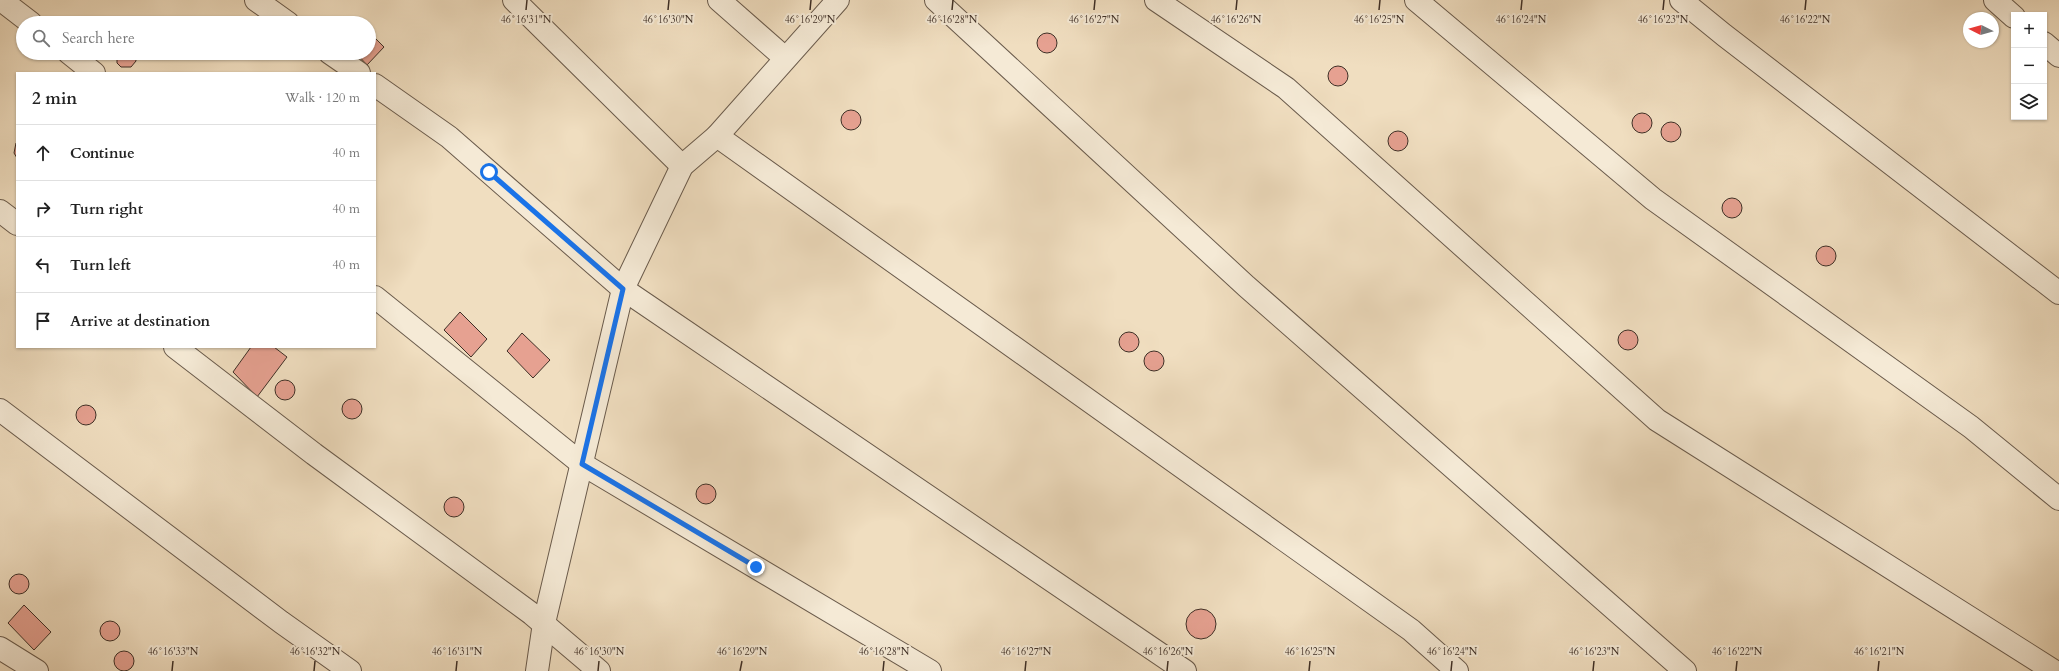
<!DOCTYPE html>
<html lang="en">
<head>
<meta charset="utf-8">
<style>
	:root { --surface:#fff; --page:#f6f6f6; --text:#222; --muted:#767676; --line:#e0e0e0 }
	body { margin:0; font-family:Cardo,serif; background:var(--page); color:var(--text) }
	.controls { position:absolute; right:12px; top:12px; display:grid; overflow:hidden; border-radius:0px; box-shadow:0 1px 3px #0004 }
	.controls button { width:36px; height:36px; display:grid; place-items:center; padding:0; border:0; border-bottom:1px solid var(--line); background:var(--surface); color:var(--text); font:20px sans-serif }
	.compass { position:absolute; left:1963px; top:12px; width:36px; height:36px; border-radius:50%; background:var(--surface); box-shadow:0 1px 3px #0004; rotate:276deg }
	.stop { position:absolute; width:12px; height:12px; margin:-9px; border:3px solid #1a73e8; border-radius:50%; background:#fff }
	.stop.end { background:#1a73e8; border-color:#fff; box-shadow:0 1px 4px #0008 }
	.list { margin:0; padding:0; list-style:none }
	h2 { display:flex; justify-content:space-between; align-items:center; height:52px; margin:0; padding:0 16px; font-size:17px }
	h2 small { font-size:13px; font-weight:400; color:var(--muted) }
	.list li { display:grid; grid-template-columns:26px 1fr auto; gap:12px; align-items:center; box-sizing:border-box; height:56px; padding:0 16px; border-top:1px solid var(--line) }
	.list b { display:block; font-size:15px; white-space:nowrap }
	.list em { font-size:13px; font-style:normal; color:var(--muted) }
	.icon { flex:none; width:22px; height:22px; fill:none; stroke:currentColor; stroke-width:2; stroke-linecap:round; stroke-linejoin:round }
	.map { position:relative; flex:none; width:2059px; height:671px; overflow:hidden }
	.search { position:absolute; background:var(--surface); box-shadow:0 1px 3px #0004; left:16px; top:16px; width:360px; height:44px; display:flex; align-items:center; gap:10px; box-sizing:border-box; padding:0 14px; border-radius:22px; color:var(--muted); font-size:15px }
	.panel { position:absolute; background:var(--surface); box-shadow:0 1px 3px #0004; left:16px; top:72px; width:360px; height:276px; border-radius:0px }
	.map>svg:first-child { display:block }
</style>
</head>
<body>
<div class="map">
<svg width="2059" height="671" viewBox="0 0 2059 671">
	<rect width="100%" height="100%" fill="#f0dec0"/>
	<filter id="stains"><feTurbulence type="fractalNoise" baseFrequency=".005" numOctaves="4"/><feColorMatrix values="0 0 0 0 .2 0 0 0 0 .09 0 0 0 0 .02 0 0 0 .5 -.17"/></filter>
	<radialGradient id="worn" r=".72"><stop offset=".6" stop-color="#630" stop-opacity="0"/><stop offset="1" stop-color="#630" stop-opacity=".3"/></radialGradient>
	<g fill="#e6a191" stroke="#3e2f26">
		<polygon points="369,32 384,47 367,65 356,53 369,53"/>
		<circle cx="1047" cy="43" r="10"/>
		<polygon points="135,53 136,61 131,67 121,67 117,63 117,53"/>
		<circle cx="1338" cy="76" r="10"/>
		<circle cx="851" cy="120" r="10"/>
		<circle cx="1642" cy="123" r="10"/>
		<circle cx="1671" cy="132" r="10"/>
		<circle cx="1398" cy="141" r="10"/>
		<polygon points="16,143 17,143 17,158 14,153"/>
		<circle cx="1732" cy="208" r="10"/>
		<circle cx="1826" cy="256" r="10"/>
		<polygon points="460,312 487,339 471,357 444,330"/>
		<circle cx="1628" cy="340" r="10"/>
		<circle cx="1129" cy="342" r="10"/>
		<polygon points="522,333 550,360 533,378 507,351"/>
		<polygon points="251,347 274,347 287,357 257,397 233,372"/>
		<circle cx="1154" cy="361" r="10"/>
		<circle cx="285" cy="390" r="10"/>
		<circle cx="352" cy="409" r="10"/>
		<circle cx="86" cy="415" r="10"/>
		<circle cx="706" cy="494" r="10"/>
		<circle cx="454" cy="507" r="10"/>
		<circle cx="19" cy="584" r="10"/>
		<polygon points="24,605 51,632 34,650 8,623"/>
		<circle cx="1201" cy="624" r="15"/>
		<circle cx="110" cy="631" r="10"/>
		<circle cx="124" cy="661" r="10"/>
	</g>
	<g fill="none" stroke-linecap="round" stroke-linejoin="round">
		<defs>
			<g id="minor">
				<polyline points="1,0 31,23"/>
				<polyline points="256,0 288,23"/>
				<polyline points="514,0 682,166"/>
				<polyline points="719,0 785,58"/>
				<polyline points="936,0 1246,286 1685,671"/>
				<polyline points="1156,0 1286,88 1657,420 2054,671"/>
				<polyline points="1416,0 1653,199 1971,427 2059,499"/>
				<polyline points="1681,0 1724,35 2059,293"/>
				<polyline points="1995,0 2014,17"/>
				<polyline points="2044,43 2059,56"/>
				<polyline points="69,53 94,73"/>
				<polyline points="330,53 359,73"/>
				<polyline points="375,85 449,137 623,289 1185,671"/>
				<polyline points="717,136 1411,630 1457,671"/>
				<polyline points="0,211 17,224"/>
				<polyline points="375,297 582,464 930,671"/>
				<polyline points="175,347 314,454 532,614 599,671"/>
				<polyline points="0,410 281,622 350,671"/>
				<polyline points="0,648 37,671"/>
				<polyline points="537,671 544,623 623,289 682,166 717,136 838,0"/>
			</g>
		</defs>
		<use href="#minor" stroke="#6a5b4c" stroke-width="24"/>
		<use href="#minor" stroke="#f5ead6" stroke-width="22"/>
	</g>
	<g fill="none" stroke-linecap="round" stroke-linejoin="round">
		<polyline stroke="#1a73e8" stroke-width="5" points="489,172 623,289 582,464 756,567"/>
	</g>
	<path fill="none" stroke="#3e2f26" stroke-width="1.5" d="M526,10L527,0M668,10L669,0M810,10L811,0M952,10L953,0M1094,10L1095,0M1236,10L1237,0M1379,10L1380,0M1521,10L1522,0M1663,10L1664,0M1805,10L1806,0M172,671L173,661M314,671L315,661M456,671L457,661M598,671L599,661M740,671L742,661M883,671L884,661M1025,671L1026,661M1167,671L1168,661M1309,671L1310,661M1451,671L1452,661M1593,671L1594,661M1736,671L1737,661M1878,671L1879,661"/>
	<g font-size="10" text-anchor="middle" fill="#3e2f26" stroke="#f5ead6" stroke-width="4" stroke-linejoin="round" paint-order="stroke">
		<text x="526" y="23">46°16'31"N</text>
		<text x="668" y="23">46°16'30"N</text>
		<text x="810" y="23">46°16'29"N</text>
		<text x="952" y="23">46°16'28"N</text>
		<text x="1094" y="23">46°16'27"N</text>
		<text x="1236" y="23">46°16'26"N</text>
		<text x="1379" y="23">46°16'25"N</text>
		<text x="1521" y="23">46°16'24"N</text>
		<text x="1663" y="23">46°16'23"N</text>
		<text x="1805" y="23">46°16'22"N</text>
		<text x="173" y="655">46°16'33"N</text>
		<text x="315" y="655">46°16'32"N</text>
		<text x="457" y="655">46°16'31"N</text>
		<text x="599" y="655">46°16'30"N</text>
		<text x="742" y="655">46°16'29"N</text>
		<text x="884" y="655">46°16'28"N</text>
		<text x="1026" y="655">46°16'27"N</text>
		<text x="1168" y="655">46°16'26"N</text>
		<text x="1310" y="655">46°16'25"N</text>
		<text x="1452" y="655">46°16'24"N</text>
		<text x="1594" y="655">46°16'23"N</text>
		<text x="1737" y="655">46°16'22"N</text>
		<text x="1879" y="655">46°16'21"N</text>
	</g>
	<rect width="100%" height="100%" filter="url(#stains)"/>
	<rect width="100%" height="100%" fill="url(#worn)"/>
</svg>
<div class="controls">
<button>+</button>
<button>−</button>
<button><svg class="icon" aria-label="layers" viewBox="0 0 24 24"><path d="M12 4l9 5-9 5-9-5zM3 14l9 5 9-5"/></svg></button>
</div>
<svg class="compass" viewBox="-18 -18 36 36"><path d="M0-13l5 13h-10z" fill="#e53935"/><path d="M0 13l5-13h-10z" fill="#767676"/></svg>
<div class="stop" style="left:489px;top:172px"></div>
<div class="stop end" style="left:756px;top:567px"></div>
<div class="search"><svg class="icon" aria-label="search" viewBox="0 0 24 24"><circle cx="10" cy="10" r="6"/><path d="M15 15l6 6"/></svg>Search here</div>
<section class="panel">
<h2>2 min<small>Walk · 120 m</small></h2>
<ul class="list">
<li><svg class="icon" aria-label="ahead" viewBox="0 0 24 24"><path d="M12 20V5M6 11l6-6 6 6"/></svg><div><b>Continue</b></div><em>40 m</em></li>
<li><svg class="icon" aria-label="right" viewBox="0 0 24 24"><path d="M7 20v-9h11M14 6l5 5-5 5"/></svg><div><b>Turn right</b></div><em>40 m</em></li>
<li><svg class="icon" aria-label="left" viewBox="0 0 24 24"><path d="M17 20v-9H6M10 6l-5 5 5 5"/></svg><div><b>Turn left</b></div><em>40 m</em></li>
<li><svg class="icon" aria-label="arrive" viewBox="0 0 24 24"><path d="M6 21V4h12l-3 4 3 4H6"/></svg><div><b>Arrive at destination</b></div></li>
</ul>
</section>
</div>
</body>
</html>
